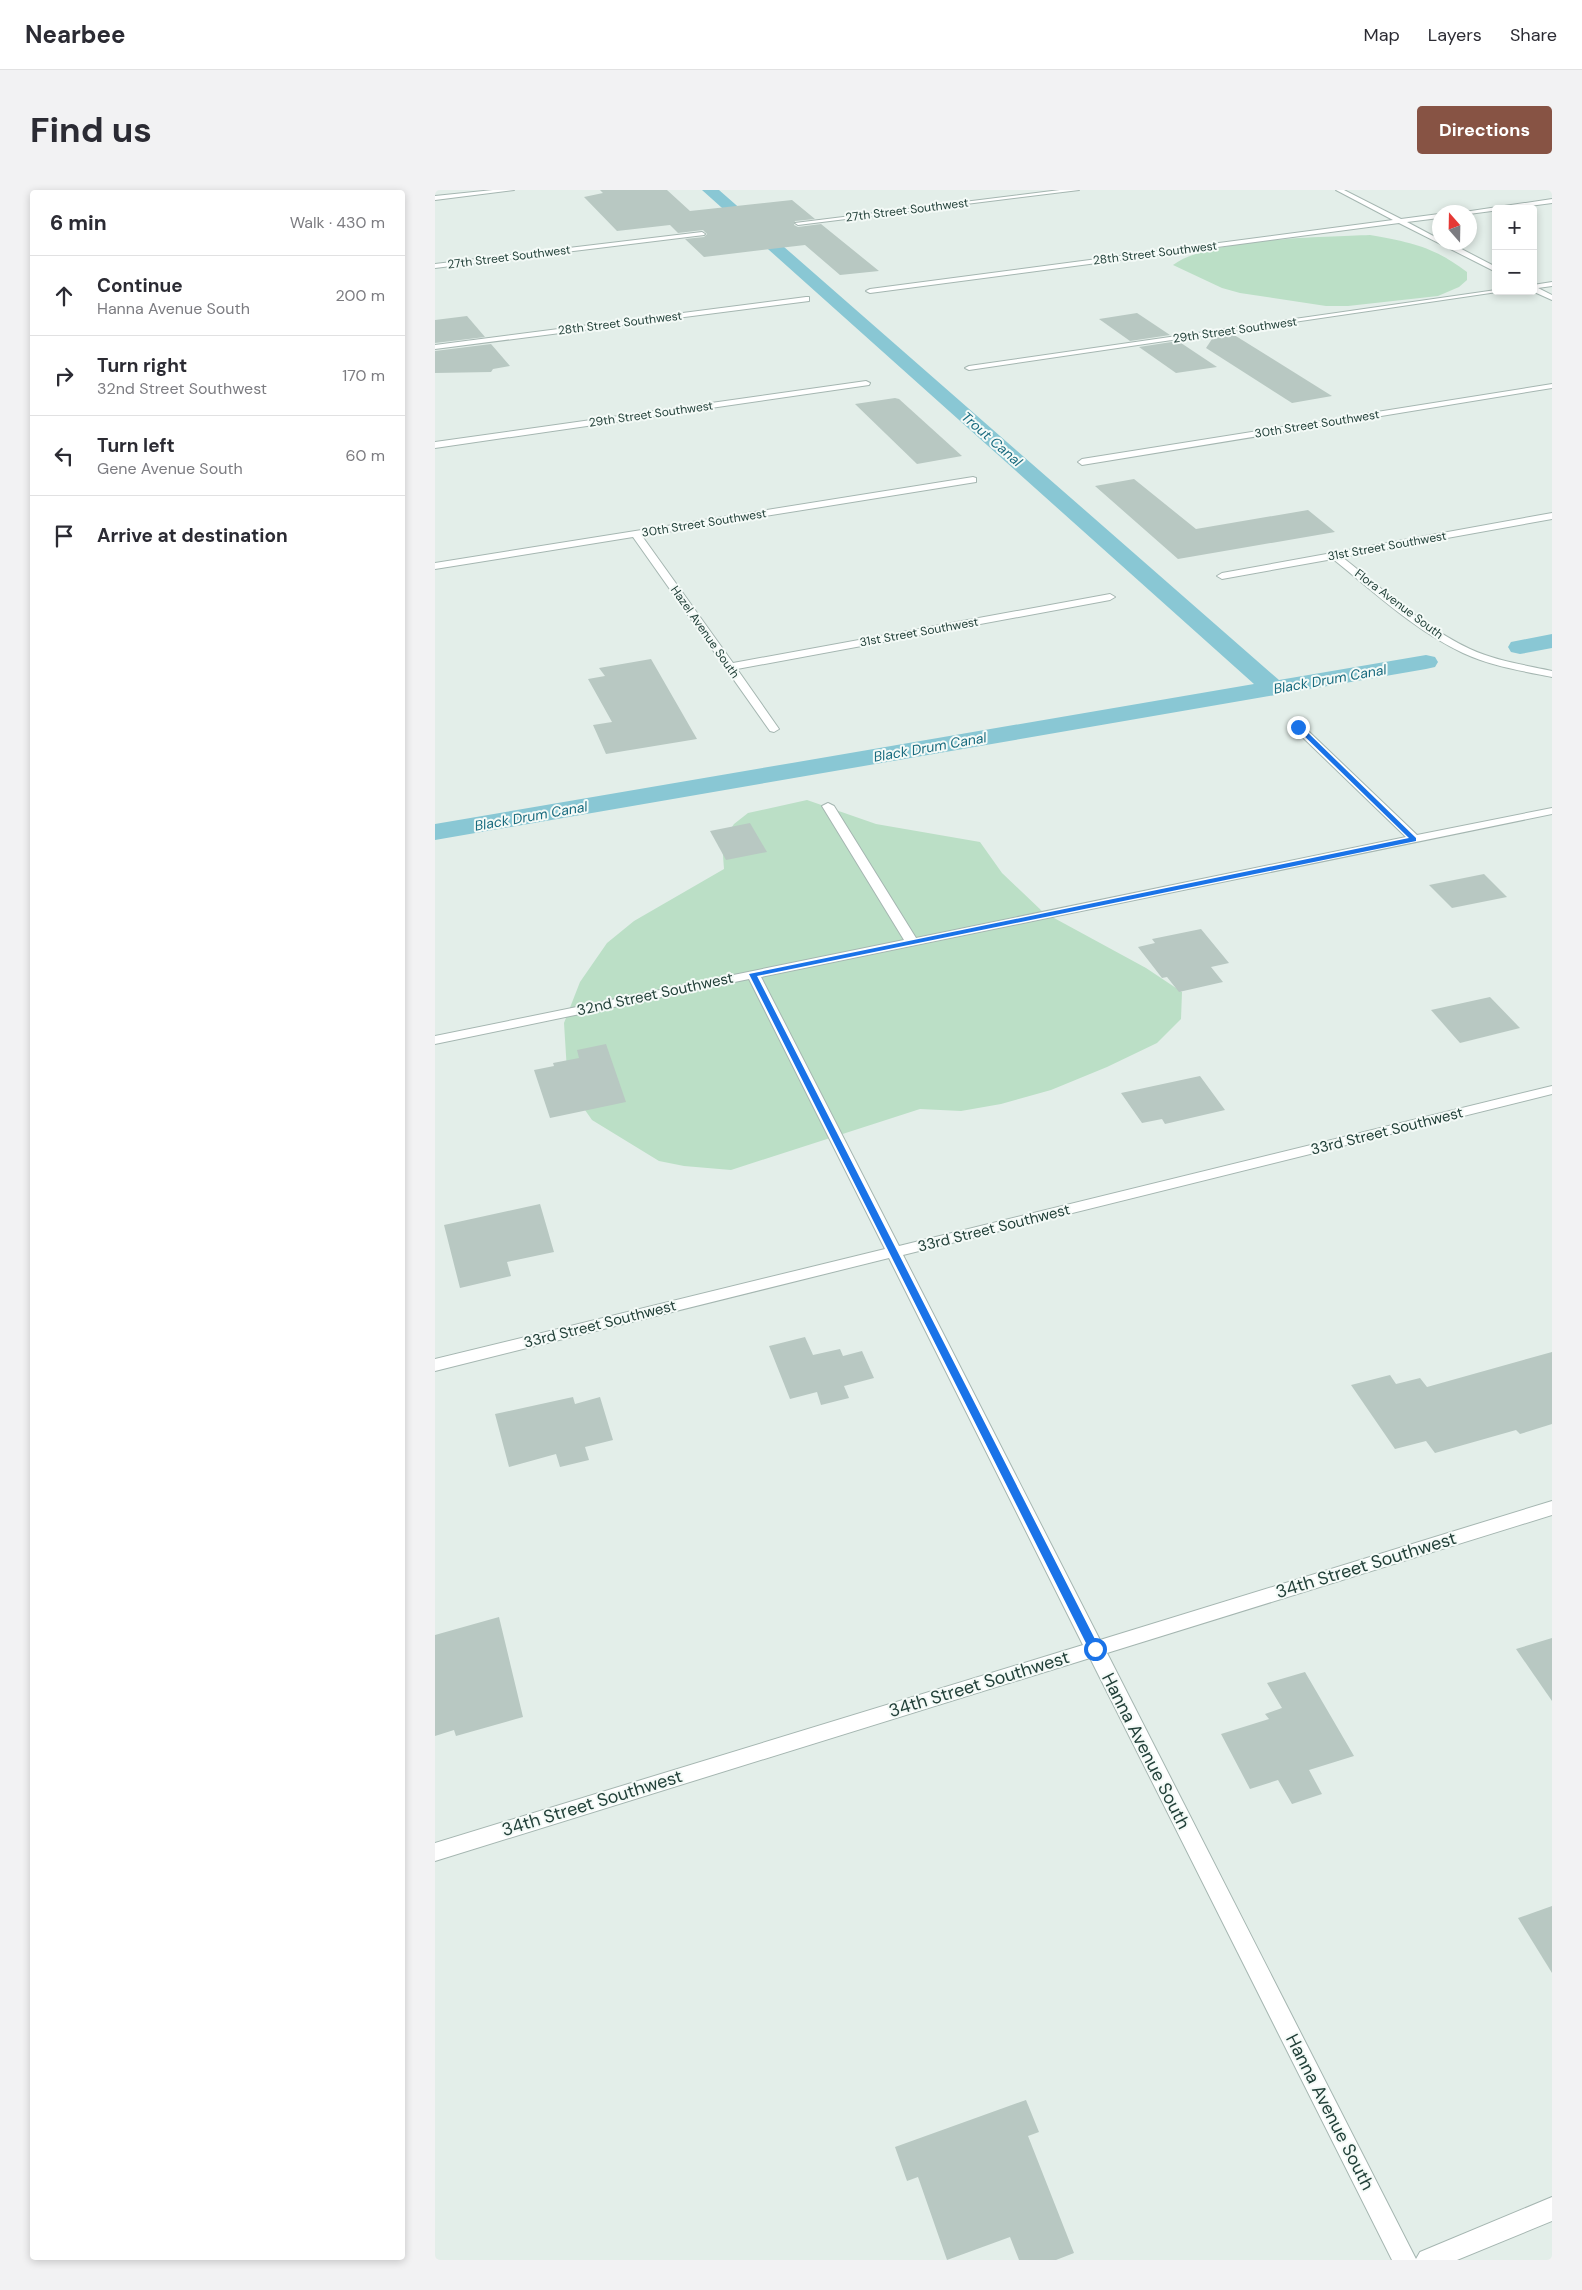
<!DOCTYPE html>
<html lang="en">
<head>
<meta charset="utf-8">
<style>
	:root { --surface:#fff; --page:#f2f2f3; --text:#2b2b33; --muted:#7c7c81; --line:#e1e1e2; --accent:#875344 }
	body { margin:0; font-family:"DM Sans",sans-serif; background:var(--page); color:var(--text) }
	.controls { position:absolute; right:15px; top:15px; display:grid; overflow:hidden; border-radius:5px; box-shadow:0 2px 8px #0003 }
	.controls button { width:45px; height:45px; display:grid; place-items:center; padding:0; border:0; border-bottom:1px solid var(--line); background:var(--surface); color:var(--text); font:25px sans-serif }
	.compass { position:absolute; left:997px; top:15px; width:45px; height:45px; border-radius:50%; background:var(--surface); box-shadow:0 2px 8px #0003; rotate:340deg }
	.stop { position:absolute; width:15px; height:15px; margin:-11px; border:4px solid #1a73e8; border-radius:50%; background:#fff }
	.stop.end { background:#1a73e8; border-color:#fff; box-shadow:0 1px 5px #0008 }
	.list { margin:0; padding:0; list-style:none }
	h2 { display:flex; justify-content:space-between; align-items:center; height:65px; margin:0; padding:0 20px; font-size:21px }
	h2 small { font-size:16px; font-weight:400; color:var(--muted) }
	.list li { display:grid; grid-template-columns:32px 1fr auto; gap:15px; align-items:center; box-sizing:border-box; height:80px; padding:0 20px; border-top:1px solid var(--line) }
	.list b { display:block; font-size:19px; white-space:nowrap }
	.list p { margin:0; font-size:16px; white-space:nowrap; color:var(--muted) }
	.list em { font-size:16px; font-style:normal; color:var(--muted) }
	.icon { flex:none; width:28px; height:28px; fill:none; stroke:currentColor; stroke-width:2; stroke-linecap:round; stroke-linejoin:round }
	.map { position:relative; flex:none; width:1117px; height:2070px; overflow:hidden; border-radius:5px }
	header { display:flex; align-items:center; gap:30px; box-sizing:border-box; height:70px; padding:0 25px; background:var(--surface); border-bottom:1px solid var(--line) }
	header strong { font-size:24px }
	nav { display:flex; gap:28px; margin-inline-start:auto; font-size:18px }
	.intro { display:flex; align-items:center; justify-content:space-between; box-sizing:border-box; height:120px; padding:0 30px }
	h1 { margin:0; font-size:35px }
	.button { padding:12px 22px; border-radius:5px; background:var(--accent); color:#fff; font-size:18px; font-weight:700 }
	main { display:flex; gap:30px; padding:0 30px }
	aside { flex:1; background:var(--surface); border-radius:5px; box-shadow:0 2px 8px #0003 }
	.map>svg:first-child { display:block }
</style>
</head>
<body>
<header>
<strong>Nearbee</strong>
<nav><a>Map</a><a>Layers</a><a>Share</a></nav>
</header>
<div class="intro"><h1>Find us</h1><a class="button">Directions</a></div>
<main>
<aside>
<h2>6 min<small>Walk · 430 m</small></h2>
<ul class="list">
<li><svg class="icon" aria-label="ahead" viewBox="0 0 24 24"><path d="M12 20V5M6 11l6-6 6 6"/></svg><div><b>Continue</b><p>Hanna Avenue South</p></div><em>200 m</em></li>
<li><svg class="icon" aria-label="right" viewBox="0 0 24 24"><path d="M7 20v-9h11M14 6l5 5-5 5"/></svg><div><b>Turn right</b><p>32nd Street Southwest</p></div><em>170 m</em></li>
<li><svg class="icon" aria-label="left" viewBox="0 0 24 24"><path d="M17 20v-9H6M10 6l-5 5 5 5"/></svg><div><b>Turn left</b><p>Gene Avenue South</p></div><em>60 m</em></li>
<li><svg class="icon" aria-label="arrive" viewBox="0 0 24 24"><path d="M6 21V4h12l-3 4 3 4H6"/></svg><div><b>Arrive at destination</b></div></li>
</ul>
</aside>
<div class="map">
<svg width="1117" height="2070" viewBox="0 0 1117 2070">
	<rect width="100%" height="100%" fill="#e3eee9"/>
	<g fill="#bbdfc6">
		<path d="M935,45C978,53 997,56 1032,82V90L1024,97L1003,106L913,116H891L805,103L787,98L738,75C773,48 889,47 935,45Z"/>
		<polygon points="372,610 441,634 545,652 567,683 608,722 711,778 747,802 746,829 722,853 672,877 616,900 566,914 526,921 485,919 296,980 249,976 224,971 157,930 143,910 132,881 129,833 145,792 172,753 199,731 289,679 287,652 299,634 313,623"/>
	</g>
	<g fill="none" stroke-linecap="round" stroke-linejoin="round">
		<g fill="#89c7d4" fill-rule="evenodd">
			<polygon points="267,0 284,0 844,490 991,465 1000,467 1003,472 1000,477 991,479 0,650 0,634 819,494"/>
			<polygon points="1117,444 1117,458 1085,464 1076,462 1073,457 1076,452"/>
		</g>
	</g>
	<g fill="#b8c8c2">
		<polygon points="165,0 232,0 255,21 357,10 380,29 360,31 359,35 363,37 386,34 444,81 405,85 370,55 269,67 250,49 269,47 272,44 268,40 243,43 235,35 182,41 149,7 168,3"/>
		<polygon points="702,123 735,145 695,151 664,129"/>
		<polygon points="32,126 50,147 0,153 0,130"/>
		<polygon points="796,143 897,206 857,213 771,158 779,146"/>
		<polygon points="743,151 782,177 741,183 704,157"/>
		<polygon points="56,154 75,176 58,179 56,182 0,183 0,161"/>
		<polygon points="460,208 464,209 527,266 482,274 420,214"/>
		<polygon points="699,289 761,339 873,320 900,342 743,369 660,296"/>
		<polygon points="216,469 262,549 171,564 158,535 177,532 153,489 170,486 164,478"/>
		<polygon points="315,633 332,662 291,670 275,641"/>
		<polygon points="1049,684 1072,707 1017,718 994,695"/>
		<polygon points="766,739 794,773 776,777 788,792 744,802 732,787 727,788 703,757 720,753 717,749"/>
		<polygon points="1055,807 1085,838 1025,853 996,820"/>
		<polygon points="171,854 191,912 115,928 99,880 119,876 118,873 144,868 142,860"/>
		<polygon points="765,886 790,920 730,934 727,929 707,933 686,903"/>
		<polygon points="105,1014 119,1062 72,1072 76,1086 25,1098 9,1035"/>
		<polygon points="370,1147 378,1165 405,1159 408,1166 427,1161 439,1188 409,1196 414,1208 386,1215 382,1202 355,1209 334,1156"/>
		<polygon points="1117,1162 1117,1234 1085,1244 1081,1240 1000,1263 991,1251 960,1259 916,1195 955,1185 961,1194 985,1188 992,1197"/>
		<polygon points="138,1207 140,1214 165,1207 178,1250 150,1257 154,1270 125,1277 121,1264 74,1277 60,1224"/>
		<polygon points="64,1427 88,1527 21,1546 19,1540 0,1546 0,1445"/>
		<polygon points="1117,1448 1117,1511 1081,1459"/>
		<polygon points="870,1482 919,1566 874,1580 887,1604 857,1614 843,1590 815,1599 786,1544 834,1529 830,1524 847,1518 832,1493"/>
		<polygon points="1117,1716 1117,1783 1083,1728"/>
		<polygon points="591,1910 604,1942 593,1946 639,2063 621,2070 584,2070 575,2047 512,2070 483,1987 472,1991 460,1957"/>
	</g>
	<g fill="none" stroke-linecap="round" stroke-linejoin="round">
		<defs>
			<g id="street">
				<polygon points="58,0 79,0 0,10 0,6"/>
				<polygon points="625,0 644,0 363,35 360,33"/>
				<polygon points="901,0 909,0 966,29 1004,24 1004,28 972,32 1004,49 1004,52 1013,52 1061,77 1061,82 964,33 435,103 431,101 435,99 958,30"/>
				<polygon points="1117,9 1117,13 1034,24 1029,22"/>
				<polygon points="267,42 270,44 269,45 0,78 0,74"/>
				<polygon points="1117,92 1117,96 1103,98 1117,105 1117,110 1097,101 1098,95"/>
				<polygon points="1061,100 1061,101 1069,101 534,180 530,178 534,176"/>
				<polygon points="371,107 374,107 374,111 0,159 0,155"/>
				<polygon points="431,191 435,193 434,195 0,258 0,252"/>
				<polygon points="1117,194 1117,198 647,275 643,272 647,269"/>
				<polygon points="538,287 541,288 541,292 207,346 298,473 675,404 680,407 675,410 302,479 344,539 339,542 335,541 198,347 0,379 0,373"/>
				<path d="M1117,323V329L907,367C948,399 988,437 1035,459C1061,471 1090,475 1117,481V487C1087,481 1056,476 1028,463C979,440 939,402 898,369L787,389L782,386L787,383Z"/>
				<polygon points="863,534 867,535 982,645 1117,618 1117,624 326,787 464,1056 1117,896 1117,904 468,1065 665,1450 1117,1311 1117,1325 672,1463 981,2069 985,2062 1117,2007 1117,2031 1022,2070 957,2070 655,1468 0,1671 0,1653 648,1455 454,1068 0,1181 0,1169 450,1059 314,789 0,854 0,846 469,750 387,616 393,613 399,616 481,748 971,647 859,539 858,537"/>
			</g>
		</defs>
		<use href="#street" stroke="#a5b6b1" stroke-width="2"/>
		<use href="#street" fill="#fff" fill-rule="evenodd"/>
	</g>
	<polygon fill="#1a73e8" points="861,535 865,535 981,648 981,651 322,786 665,1459 660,1463 654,1459 314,784 974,648 861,538"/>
	<g text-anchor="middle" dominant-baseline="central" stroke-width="4" stroke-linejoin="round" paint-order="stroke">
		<g font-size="12" fill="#224039" stroke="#f4faf7">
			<text transform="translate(472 20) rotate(-7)">27th Street Southwest</text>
			<text transform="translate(720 63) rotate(-7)">28th Street Southwest</text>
			<text transform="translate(74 67) rotate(-7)">27th Street Southwest</text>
			<text transform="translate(185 133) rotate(-7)">28th Street Southwest</text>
			<text transform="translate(800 140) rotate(-8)">29th Street Southwest</text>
			<text transform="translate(216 224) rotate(-8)">29th Street Southwest</text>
			<text transform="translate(882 234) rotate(-9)">30th Street Southwest</text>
			<text transform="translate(269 333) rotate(-9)">30th Street Southwest</text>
			<text transform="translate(952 356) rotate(-10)">31st Street Southwest</text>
			<text transform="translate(964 414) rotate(37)">Flora Avenue South</text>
			<text transform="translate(270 442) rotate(55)">Hazel Avenue South</text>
			<text transform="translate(484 442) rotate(-10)">31st Street Southwest</text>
		</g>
		<g font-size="14" font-style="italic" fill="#196b7f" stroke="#f4faf7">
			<text transform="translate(557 249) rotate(41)">Trout Canal</text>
			<text transform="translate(895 489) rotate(-10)">Black Drum Canal</text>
			<text transform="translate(495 557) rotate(-10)">Black Drum Canal</text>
			<text transform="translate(96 626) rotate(-10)">Black Drum Canal</text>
		</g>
		<g font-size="15" fill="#224039" stroke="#f4faf7">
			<text transform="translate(220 804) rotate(-12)">32nd Street Southwest</text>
			<text transform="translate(952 941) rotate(-14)">33rd Street Southwest</text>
			<text transform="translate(559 1038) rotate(-14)">33rd Street Southwest</text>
			<text transform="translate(165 1134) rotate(-14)">33rd Street Southwest</text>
		</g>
		<g font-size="18" fill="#224039" stroke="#f4faf7">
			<text transform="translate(931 1375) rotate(-17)">34th Street Southwest</text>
			<text transform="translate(544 1494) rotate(-17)">34th Street Southwest</text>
			<text transform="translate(711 1561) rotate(63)">Hanna Avenue South</text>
			<text transform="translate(157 1613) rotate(-17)">34th Street Southwest</text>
			<text transform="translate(895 1922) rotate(63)">Hanna Avenue South</text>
		</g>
	</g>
</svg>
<div class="controls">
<button>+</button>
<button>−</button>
</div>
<svg class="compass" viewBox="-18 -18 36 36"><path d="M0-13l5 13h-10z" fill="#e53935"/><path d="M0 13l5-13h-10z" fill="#7c7c81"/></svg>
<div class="stop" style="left:660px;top:1459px"></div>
<div class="stop end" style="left:863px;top:537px"></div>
</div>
</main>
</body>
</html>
